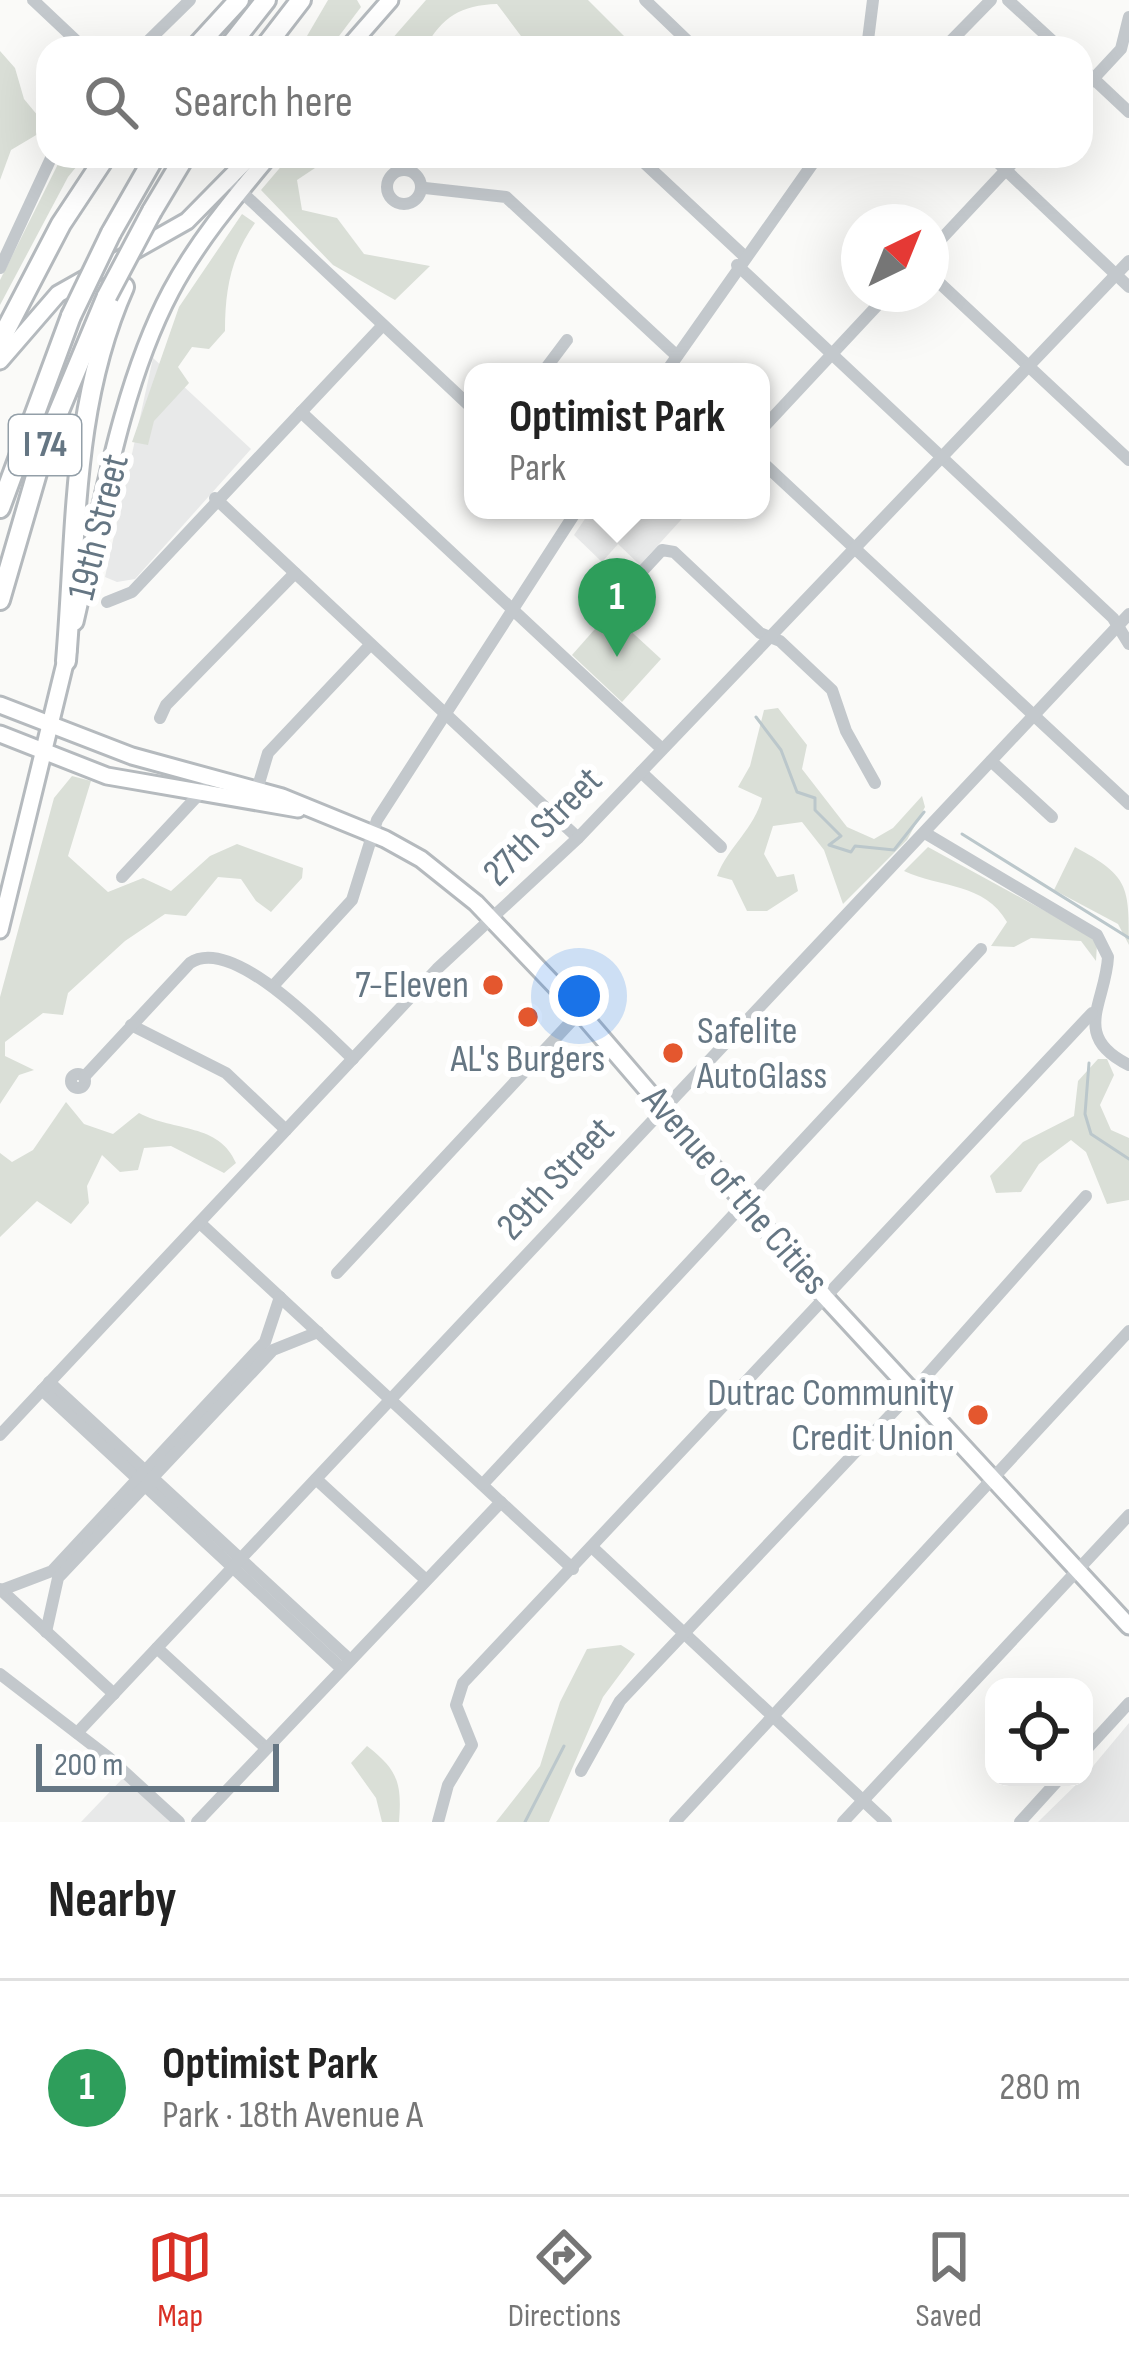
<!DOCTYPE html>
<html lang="en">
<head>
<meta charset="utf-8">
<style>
	:root { --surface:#fff; --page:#f6f6f6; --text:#222; --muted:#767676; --line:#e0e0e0; --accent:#d93025 }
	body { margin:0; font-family:"Sofia Sans Condensed",sans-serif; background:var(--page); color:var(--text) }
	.controls { position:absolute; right:36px; bottom:36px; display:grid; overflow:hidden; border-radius:24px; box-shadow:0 12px 48px #0002 }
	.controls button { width:108px; height:108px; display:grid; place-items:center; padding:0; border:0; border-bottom:3px solid var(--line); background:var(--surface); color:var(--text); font:60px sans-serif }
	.compass { position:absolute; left:841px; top:204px; width:108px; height:108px; border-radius:50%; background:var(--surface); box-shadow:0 12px 48px #0002; rotate:43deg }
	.scale { position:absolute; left:36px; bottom:30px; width:243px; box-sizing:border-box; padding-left:12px; border:6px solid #657683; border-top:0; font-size:33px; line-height:42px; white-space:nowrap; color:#657683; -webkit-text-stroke:9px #fff; paint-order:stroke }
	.you { position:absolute; left:579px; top:996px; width:42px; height:42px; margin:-30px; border:9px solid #fff; border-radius:50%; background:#1a73e8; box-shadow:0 0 0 18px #1a73e833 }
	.badge { display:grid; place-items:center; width:78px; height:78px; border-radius:50%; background:var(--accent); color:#fff; font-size:39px; font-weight:700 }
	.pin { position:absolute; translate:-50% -99px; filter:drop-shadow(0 3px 6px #0008) }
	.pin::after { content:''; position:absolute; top:63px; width:42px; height:36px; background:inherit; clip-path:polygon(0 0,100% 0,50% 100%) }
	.popup { position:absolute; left:464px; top:363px; width:306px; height:156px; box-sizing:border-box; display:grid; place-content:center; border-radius:24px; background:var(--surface); filter:drop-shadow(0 3px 9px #0005); font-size:39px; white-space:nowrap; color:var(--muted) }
	.popup b { font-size:45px; color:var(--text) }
	.popup::after { content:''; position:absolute; left:50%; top:100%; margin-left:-24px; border:24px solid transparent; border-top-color:var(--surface) }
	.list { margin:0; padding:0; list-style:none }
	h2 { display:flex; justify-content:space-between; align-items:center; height:156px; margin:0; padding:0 48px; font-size:51px }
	h2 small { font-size:39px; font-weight:400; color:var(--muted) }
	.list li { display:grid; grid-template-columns:78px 1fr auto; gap:36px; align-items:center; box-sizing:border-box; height:216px; padding:0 48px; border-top:3px solid var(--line) }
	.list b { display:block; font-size:45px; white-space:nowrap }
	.list p { margin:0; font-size:39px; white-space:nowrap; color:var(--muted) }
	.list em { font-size:39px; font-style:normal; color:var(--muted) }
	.icon { flex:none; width:66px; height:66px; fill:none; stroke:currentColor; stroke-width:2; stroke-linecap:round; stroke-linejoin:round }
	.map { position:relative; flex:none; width:1129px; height:1822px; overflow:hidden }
	.search { position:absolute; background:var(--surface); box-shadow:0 12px 48px #0002; left:36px; right:36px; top:36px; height:132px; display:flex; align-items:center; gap:30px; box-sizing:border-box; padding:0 42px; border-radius:36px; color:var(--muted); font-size:45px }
	.sheet { height:372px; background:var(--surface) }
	nav { display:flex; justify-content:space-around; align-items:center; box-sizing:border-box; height:168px; border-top:3px solid var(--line); background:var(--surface); font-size:33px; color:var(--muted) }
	nav a { display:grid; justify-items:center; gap:6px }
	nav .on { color:var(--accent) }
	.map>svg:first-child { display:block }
</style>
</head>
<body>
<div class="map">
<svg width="1129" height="1822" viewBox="0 0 1129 1822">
	<rect width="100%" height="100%" fill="#fafaf8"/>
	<g fill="#e8e9e9">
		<polygon points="153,358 251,449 135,579 117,582 105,577"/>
		<polygon points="591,510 690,510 640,565 618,544 602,562 574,535"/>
		<polygon points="1129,1723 1129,1822 1038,1822 1084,1777"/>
		<polygon points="124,1777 170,1822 81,1822"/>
	</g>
	<g fill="#dadfd7">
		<polygon points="328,0 357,0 361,7 330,48 300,48"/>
		<path d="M426,0H588L624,36L587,48H530L497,4C461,5 442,17 425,48H384Z"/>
		<polygon points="0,51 15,68 24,99 48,128 11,150 0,180"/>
		<polygon points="62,156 85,156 68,177 0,305 0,280"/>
		<polygon points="290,156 333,156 297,180 302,210 337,218 364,254 430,266 395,300 333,265 261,190"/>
		<path d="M242,214L255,223C231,257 225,289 225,331L209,349L192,347L178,367L189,383L154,421L148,445L132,442L179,307Z"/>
		<polygon points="610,612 661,659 622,702 572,655"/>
		<path d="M778,708L807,745L802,769L847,827L874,839L893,828L922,796L925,807L907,840L843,904L824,850L802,822L773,826L764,854L777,877L794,874L798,891L767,911H747L732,880L717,876C728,847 755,828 762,798L738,787L750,766L764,710Z"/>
		<polygon points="72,776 91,781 68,856 108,892 143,878 171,891 210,856 237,844 303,868 302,878 271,912 256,901 241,879 218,877 186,916 165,914 125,941 68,993 63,1015 43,1013 5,1042 5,1056 34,1070 19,1075 0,1104 0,997 54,798"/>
		<path d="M928,847L1089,935L1097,944L1096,961L1081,941L1031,938L1014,947L991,946L1007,922C985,883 941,888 904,871Z"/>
		<path d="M1075,847C1129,876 1129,886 1129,945L1118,924L1054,890Z"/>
		<polygon points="1098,1059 1107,1059 1114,1075 1100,1105 1111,1130 1129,1138 1129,1200 1107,1204 1086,1152 1071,1140 1039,1164 1021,1192 996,1193 990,1176 1023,1142 1074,1116 1078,1081"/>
		<path d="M66,1102L84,1124L113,1134L139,1113C175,1132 219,1123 236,1163L224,1173L171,1146L144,1148L138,1170L120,1172L102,1155L87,1186L89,1203L71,1224L37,1201L0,1237V1153L12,1162L33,1150Z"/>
		<polygon points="621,1645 635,1654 603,1697 549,1822 496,1822 540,1766 560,1702 587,1649"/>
		<path d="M367,1746C398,1770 402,1783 399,1822H382L376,1798L351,1763Z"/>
	</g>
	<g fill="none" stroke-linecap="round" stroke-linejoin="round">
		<g stroke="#bbc7cb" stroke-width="3">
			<polyline points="756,717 781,750 797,792 815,798 815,810 841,836 829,845 851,852 855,846 894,850 924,812"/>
			<polyline points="962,834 1129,938"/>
			<polyline points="1089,1063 1085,1114 1091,1134 1129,1159"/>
			<polyline points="525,1822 564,1746"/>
		</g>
		<defs>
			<g id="major">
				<polyline points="348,48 390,0"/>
				<polyline points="0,361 58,294 187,221 251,156"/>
				<path d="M75,622C100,516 120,387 171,291C197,242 234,198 269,156"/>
				<polyline points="0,705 132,756 282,797 385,839 421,859 476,903 580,1012 825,1297 1129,1626"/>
				<polyline points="0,734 107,776 298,809"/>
				<polyline points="0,930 68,651"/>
			</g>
			<g id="highway">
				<polyline points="195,48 239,0"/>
				<polyline points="228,48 266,0"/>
				<polyline points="264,48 301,0"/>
				<polyline points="152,211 185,156"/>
				<polyline points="111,233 155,156"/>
				<polyline points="0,341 61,224 106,156"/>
				<polyline points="0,508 71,316"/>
				<polyline points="0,600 46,442 107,296"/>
				<path d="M66,661C77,533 71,406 124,287"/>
			</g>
		</defs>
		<use href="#major" stroke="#b5babe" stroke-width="21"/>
		<use href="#highway" stroke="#b4b9bd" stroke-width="24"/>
		<g stroke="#c3c8cc" stroke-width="12">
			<polyline points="33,0 84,48"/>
			<polyline points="645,0 695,48"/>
			<polyline points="1008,0 1060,48"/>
			<polyline points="141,48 190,0"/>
			<polyline points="493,48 501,43 508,48"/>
			<polyline points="867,48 873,0"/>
			<polyline points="944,48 991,0"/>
			<polyline points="1081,67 1129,112"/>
			<polyline points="1081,92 1121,49 1129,17"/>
			<polyline points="637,156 743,255"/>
			<polyline points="991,156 1129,287"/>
			<circle cx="404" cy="187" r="17"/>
			<polyline points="230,181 473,409"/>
			<polyline points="425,188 506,197 677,356"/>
			<polyline points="931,250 1019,156"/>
			<polyline points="737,265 1113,618 1129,644"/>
			<polyline points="0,268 52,156"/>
			<polyline points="931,275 1129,460"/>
			<polyline points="543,372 567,340"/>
			<polyline points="666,372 818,156"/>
			<polyline points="301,412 662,749"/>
			<polyline points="761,430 888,294"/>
			<polyline points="761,461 1129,804"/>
			<polyline points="215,498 578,838"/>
			<polyline points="107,602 132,592 383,325"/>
			<polyline points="609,607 662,550 674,552 760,633 780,641 832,690 846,731 875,783"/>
			<polyline points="160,718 166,705 295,573"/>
			<polyline points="991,761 1052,817"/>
			<polyline points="641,772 721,847"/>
			<polyline points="256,793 268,753 370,645"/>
			<path d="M925,833L1097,935L1108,957C1106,1002 1070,1036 1129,1065"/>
			<polyline points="122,877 204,789"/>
			<polyline points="273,986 352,900 377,820 577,510"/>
			<polyline points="131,1025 226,1073 286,1130"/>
			<circle cx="78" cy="1081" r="7"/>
			<path d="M84,1077L190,963C232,934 324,1032 353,1059"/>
			<polyline points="200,1223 573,1569"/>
			<polyline points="337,1273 580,1012"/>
			<polyline points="49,1382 350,1660"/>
			<polyline points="42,1390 342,1669"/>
			<polyline points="0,1435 437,969 578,838 1129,261"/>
			<polyline points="316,1479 426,1580"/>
			<polyline points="483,1484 981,949"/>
			<polyline points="593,1548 886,1822"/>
			<polyline points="0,1589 114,1694"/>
			<polyline points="2,1590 52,1571 265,1342 280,1297"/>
			<polyline points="46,1632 58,1578 273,1350 318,1332"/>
			<polyline points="157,1648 266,1748"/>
			<polyline points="0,1674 108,1757 179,1822"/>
			<polyline points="77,1733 1129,614"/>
			<polyline points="1084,1752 1129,1703"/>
			<polyline points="581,1771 620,1701 913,1391 1086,1196"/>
			<polyline points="197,1822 501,1502"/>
			<polyline points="438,1822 448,1785 472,1745 456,1705 463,1683 1092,1013"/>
			<polyline points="675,1822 1129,1331"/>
			<polyline points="843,1822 1129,1515"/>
			<polyline points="1020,1822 1061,1777"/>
		</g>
		<use href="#major" stroke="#fff" stroke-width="15"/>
		<use href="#highway" stroke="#fff" stroke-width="18"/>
		<defs>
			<g id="highway-bridge">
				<polyline points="107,296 152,211"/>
				<polyline points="71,316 111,233"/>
			</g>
		</defs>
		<use href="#highway-bridge" stroke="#b4b9bd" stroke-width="24" stroke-linecap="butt"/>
		<use href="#highway-bridge" stroke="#fff" stroke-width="18"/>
	</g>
	<g fill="#e4572e" stroke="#fff" stroke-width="4.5">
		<circle cx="493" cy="985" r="12"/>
		<circle cx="528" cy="1017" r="12"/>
		<circle cx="673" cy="1053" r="12"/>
		<circle cx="978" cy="1415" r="12"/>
	</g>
	<g text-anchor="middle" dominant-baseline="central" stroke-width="12" stroke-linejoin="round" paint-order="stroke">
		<rect fill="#fff" stroke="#939fa8" stroke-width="3" x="9" y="415" width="72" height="60" rx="9"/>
		<g font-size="36" font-weight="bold" fill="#657683">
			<text x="45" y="445">I 74</text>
		</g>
		<g font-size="39" fill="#657683" stroke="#fff">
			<text transform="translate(99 527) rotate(-76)">19th Street</text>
			<text transform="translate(543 827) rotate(-45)">27th Street</text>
			<text transform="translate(556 1179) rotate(-47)">29th Street</text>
			<text transform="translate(735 1191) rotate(49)">Avenue of the Cities</text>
		</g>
		<g font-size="39" fill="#657683" stroke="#fff" text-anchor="end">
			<text x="469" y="985">7-Eleven</text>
			<text x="697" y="1031" text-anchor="start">Safelite<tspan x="697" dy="45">AutoGlass</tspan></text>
			<text x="528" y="1059" text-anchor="middle">AL's Burgers</text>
			<text x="954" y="1393">Dutrac Community<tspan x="954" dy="45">Credit Union</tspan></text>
		</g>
	</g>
</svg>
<div class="controls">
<button><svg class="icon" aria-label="locate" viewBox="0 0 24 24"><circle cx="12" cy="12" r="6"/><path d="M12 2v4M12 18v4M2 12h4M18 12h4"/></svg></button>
</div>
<svg class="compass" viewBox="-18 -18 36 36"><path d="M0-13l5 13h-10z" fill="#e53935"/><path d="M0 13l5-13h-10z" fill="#767676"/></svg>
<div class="scale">200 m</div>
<div class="you"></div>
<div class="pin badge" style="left:617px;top:657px;background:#2e9e5b">1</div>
<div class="popup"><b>Optimist Park</b>Park</div>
<div class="search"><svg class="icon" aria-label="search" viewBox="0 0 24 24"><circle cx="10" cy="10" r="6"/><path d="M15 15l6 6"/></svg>Search here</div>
</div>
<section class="sheet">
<h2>Nearby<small></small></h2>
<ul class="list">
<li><span class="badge" style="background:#2e9e5b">1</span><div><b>Optimist Park</b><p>Park · 18th Avenue A</p></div><em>280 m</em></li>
</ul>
</section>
<nav>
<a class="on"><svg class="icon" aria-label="map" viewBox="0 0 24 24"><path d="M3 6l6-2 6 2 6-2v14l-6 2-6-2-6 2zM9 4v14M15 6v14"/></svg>Map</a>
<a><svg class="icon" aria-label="directions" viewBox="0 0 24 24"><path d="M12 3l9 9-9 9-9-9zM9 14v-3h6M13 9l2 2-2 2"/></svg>Directions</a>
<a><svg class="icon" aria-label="saved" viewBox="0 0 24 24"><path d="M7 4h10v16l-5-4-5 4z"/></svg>Saved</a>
</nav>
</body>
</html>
